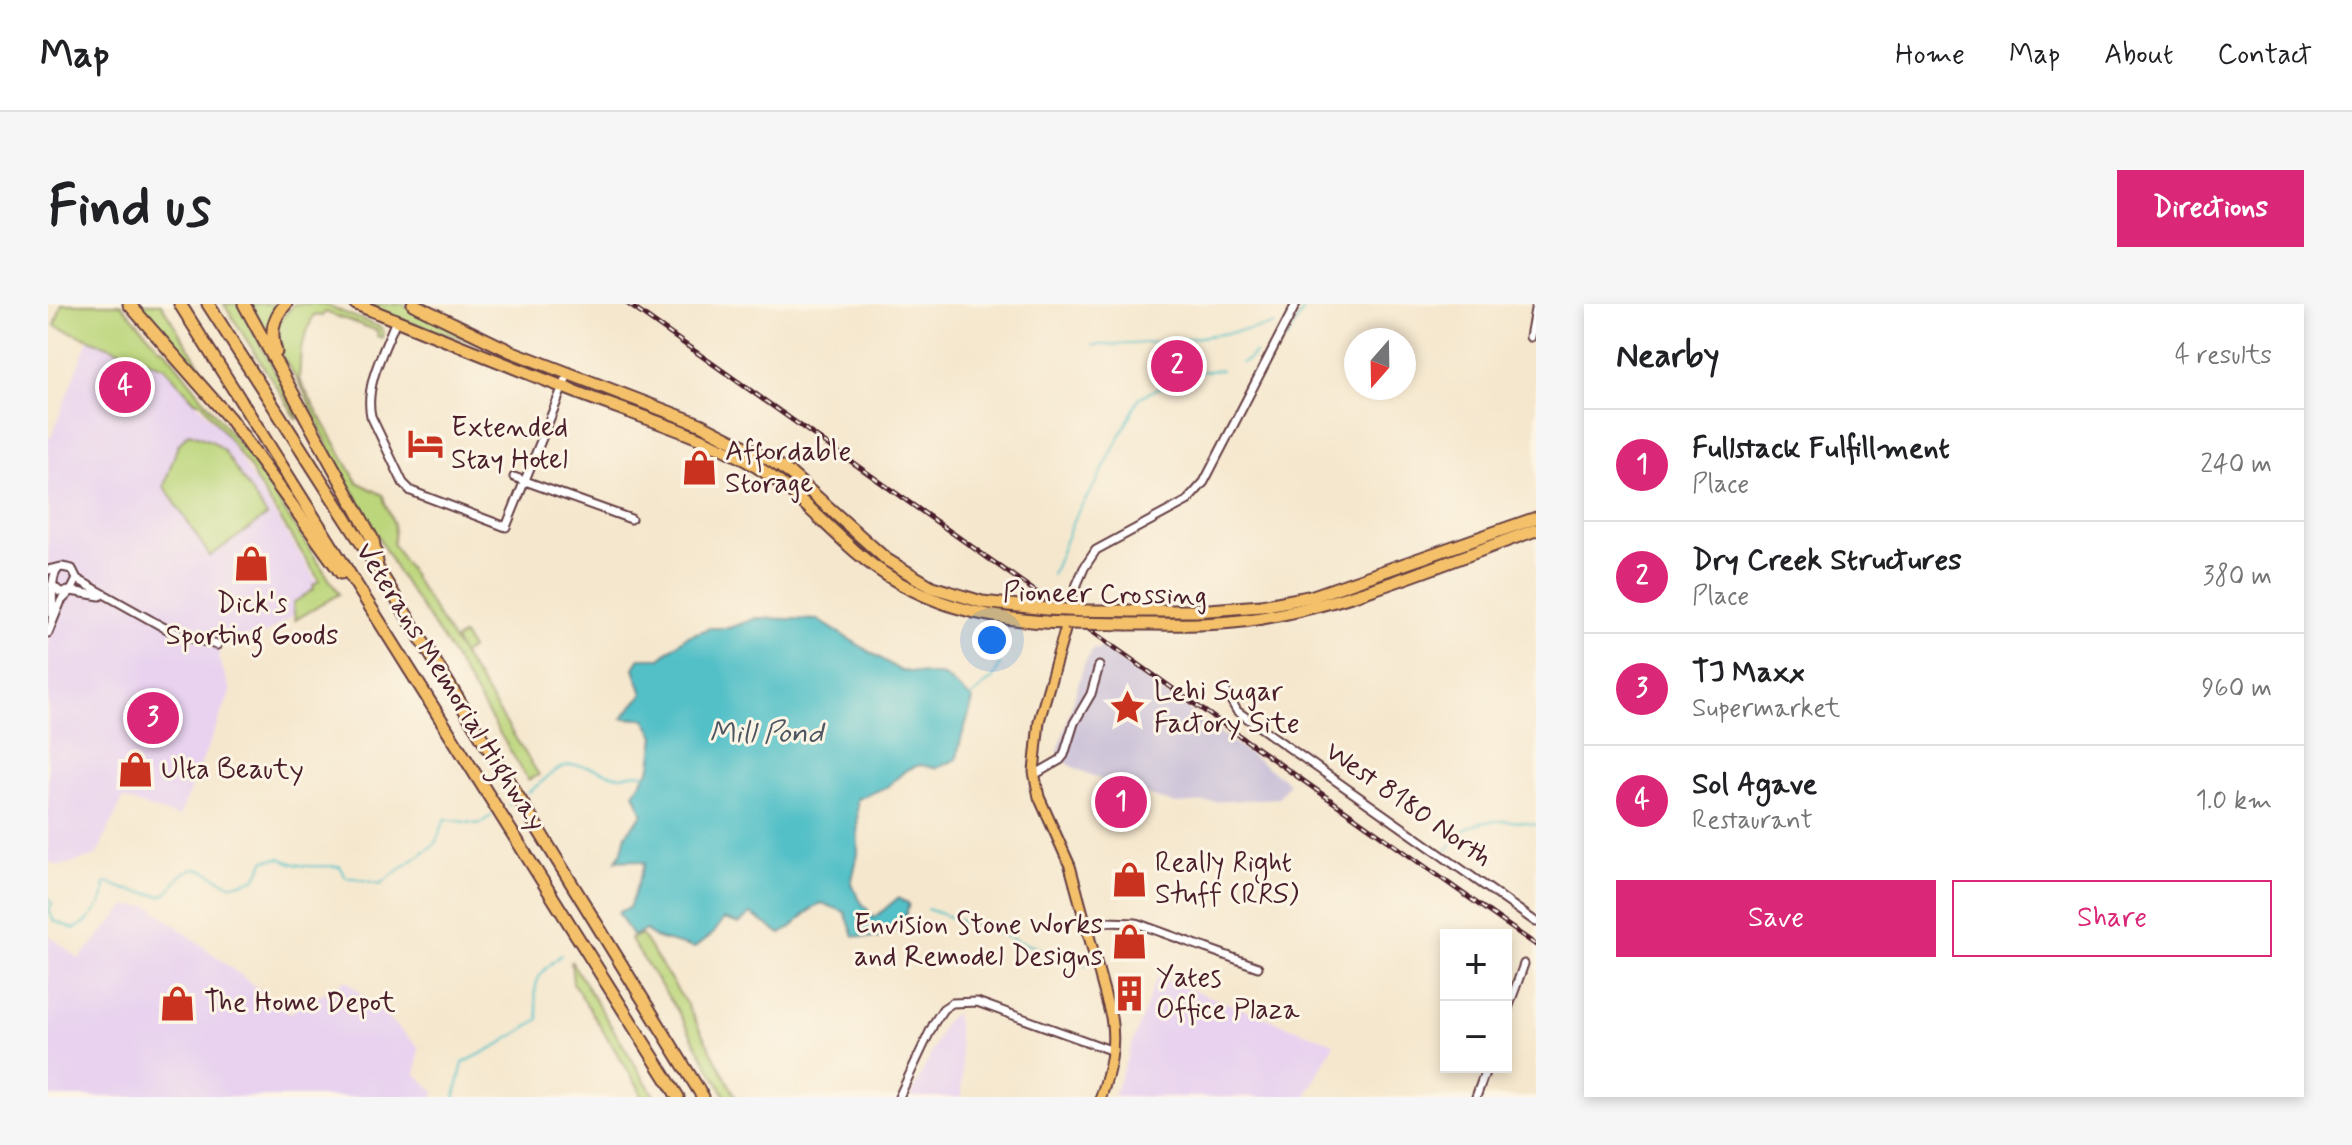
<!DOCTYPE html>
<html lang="en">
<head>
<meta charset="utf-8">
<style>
	:root { --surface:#fff; --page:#f6f6f6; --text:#202124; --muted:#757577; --line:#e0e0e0; --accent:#db2777 }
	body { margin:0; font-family:Mynerve,sans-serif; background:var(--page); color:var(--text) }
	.controls { position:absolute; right:24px; bottom:24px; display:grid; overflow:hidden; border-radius:0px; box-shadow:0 4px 12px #0003 }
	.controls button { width:72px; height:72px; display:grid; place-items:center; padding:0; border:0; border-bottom:2px solid var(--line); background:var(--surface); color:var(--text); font:40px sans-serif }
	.compass { position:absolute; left:1296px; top:24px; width:72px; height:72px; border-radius:50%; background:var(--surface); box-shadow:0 4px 12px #0003; rotate:200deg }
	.you { position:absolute; left:944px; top:336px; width:28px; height:28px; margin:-20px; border:6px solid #fff; border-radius:50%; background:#1a73e8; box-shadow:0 0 0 12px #1a73e833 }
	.badge { display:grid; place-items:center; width:52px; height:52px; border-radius:50%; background:var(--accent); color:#fff; font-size:26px; font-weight:700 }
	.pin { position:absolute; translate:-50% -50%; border:4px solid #fff; box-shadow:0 2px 8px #0006 }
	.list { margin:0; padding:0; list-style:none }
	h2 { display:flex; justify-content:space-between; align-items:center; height:104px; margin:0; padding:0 32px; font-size:34px }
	h2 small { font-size:26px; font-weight:400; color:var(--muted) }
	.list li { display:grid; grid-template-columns:52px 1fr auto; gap:24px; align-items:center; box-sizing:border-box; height:112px; padding:0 32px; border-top:2px solid var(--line) }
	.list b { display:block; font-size:30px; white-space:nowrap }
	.list p { margin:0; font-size:26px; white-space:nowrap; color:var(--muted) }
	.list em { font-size:26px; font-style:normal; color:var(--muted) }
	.actions { display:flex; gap:16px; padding:24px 32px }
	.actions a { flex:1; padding:18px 0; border:2px solid var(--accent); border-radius:0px; text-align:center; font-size:28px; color:var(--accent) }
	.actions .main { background:var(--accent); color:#fff }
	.map { position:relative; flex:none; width:1488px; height:793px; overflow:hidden; border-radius:0px }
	header { display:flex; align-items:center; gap:48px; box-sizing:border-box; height:112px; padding:0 40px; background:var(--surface); border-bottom:2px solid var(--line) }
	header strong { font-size:38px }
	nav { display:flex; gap:44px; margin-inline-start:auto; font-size:28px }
	.intro { display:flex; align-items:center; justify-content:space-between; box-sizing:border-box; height:192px; padding:0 48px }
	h1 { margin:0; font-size:56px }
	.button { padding:20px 36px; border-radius:0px; background:var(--accent); color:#fff; font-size:28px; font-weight:700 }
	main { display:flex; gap:48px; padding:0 48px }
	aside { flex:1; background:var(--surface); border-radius:0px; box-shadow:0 4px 12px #0003 }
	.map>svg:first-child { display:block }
</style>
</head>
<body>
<header>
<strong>Map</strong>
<nav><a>Home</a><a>Map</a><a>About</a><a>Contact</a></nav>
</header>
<div class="intro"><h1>Find us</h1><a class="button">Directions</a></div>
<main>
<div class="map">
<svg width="1488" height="793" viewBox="0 0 1488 793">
	<rect width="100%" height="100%" fill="#fcf5e5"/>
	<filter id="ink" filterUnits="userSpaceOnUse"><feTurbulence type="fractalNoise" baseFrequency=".0125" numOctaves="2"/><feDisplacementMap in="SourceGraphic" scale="16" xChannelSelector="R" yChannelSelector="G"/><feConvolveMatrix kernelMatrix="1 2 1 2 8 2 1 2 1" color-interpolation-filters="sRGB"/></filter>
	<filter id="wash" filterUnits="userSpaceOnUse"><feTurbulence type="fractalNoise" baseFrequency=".006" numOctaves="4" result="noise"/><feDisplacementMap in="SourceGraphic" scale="32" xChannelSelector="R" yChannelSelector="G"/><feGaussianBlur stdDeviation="1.8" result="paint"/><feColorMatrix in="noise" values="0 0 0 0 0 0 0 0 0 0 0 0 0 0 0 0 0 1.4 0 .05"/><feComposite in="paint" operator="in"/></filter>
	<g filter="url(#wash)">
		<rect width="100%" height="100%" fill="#f5e7cd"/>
		<g fill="#e8d2ef">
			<polygon points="40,35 115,64 174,126 277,291 214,332 175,332 170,353 183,387 131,513 75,495 48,552 12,562 0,558 0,133 3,134"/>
			<polygon points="78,602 102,602 242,709 298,676 371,743 368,770 387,788 386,793 0,793 0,630 31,655"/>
			<polygon points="1109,673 1286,739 1258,793 1065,793"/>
			<polygon points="907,709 914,758 914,793 863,793 898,716"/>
		</g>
		<polygon fill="#c9bfd8" points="1054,344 1241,479 1230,494 1127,500 1058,478 1021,461 1010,448 1036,361 1044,346"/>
		<g fill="#bcd67b" stroke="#837a53" stroke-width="2">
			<polygon points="14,0 73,0 110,42 118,47 201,153 291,290 247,316 245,299 266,285 265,281 271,277 270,274 208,177 204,167 154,99 147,97 116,63 7,22"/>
			<polygon points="90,0 113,0 179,104 94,4"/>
			<polygon points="176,0 190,0 252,113 249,115"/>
			<polygon points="203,0 235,0 221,33"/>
			<path d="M246,0H275L332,23L335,26L334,34L329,32L330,27L277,8L274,12L265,11L253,45L251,75L309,178L335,191C339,214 350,212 345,240L413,349L407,336L415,331L423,345L414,350L491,471L480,476L394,334L350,269L280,141L253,82L232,49L229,42L231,17Z"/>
			<polygon points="316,0 355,0 439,42 366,20"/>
			<polygon points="141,129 165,138 176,147 219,212 162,252 116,182 130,141"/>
			<polygon points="593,630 639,701 688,793 678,793 629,706 582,635"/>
			<polygon points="523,657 607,793 593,793 591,784 525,679"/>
		</g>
		<path fill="#52c0c7" stroke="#4e7079" stroke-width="2" d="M709,314L770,316L853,367L896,372L925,396C920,417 911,434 909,455L889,464L872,461L858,466L839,483L809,495L810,550L803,580L813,598L826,614L850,594L861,600L854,623L831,634L806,632L797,608L774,599C757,606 750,621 733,630L703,610L691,620L676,615L665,630L646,644L605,633L598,626L584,632L570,608L581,604L597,559L584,556L568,557L574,547L578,530L595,510L586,489L603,463L607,432L597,415L574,414L595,390L586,364L592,354H612L638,333L662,324H681Z"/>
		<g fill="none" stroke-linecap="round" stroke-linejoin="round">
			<g stroke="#52c0c7" stroke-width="2">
				<polyline points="1237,37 1259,0"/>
				<path d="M1045,41C1108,41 1165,32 1226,21"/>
				<polyline points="1193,59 1200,56 1207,49"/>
				<polyline points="1004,271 1027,212 1048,179 1092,93 1145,68 1173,66"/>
				<polyline points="922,394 945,374 952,361"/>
				<path d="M479,489C508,470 508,453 548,465C555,467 565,472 573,472C583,471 587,467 598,471"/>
				<polyline points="461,501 462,500"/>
				<path d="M1398,547C1405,539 1412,527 1422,523C1440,514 1469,516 1488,521"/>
				<path d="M0,593L4,600L1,605L5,616L26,625C41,619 60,597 56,581L60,578C79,589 90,586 113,592C128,587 128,567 147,565C160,564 169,577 182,580C191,582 198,576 207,575L217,556L232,554C252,565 271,562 292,562L298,574H306L332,580L387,540L397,515L431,520L443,512"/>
				<polyline points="879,605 1038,661"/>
				<path d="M407,793L415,759L454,739L491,715C484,678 485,675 513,651"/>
			</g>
		</g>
	</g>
	<g filter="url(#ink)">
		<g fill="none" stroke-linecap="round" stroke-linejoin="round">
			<defs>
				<g id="minor">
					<path d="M348,16C337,45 316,81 323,112L355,179L363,187L458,223L520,70"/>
					<polyline points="1482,33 1488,0"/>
					<polyline points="466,173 583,215"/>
					<polyline points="0,266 14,263 24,265 29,275 23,287"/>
					<polyline points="29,275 115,323 132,331 169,341"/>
					<polyline points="4,281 12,288 23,287 52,292"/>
					<polyline points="1024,292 1036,264 1048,246 1139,197 1156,178 1248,0"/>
					<path d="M4,317C6,300 1,274 10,265"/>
					<polyline points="0,329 13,297 21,289"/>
					<polyline points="1176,384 1189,407 1488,618"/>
					<polyline points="986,471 1012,456 1016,451 1026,419 1043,390 1051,362"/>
					<polyline points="1038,623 1059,618 1088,619 1210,663"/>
					<polyline points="1458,710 1476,660"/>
					<polyline points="851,793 886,719 895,705 904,699 929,698 1065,747"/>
					<polyline points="1428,793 1439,763"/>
				</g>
				<path id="major" d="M1019,319L991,417L986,468L991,493L1022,562L1063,713C1068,742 1062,766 1053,793"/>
				<g id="highway">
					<polyline points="81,0 182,115 293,269"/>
					<polyline points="132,0 630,793"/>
					<polyline points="160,0 330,265 655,793"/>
					<polyline points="196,0 325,236 329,258"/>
					<path d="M308,0C385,31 461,62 538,92C589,111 642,128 690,152C737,176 768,212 807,247C868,301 940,317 1019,319"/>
					<polyline points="365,0 462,47 652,120 717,153 743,170 839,256 884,283 934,298 999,305"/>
					<path d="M228,48C222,29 224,14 238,0"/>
					<polyline points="1038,307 1148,307 1213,302 1265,292 1488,214"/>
					<path d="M1080,320C1124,320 1170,322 1214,314C1307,298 1400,257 1488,226"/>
				</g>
			</defs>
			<use href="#minor" stroke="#643d43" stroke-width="11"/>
			<use href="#major" stroke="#643d43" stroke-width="13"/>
			<use href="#highway" stroke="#643d43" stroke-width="15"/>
			<use href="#minor" stroke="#fff" stroke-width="7"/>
			<use href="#major" stroke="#f4c16a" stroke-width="9"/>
			<use href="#highway" stroke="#f4c16a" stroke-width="11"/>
			<defs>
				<polyline id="rail" points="580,0 1488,641"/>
			</defs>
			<use href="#rail" stroke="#4a1f2b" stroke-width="5"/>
			<use href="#rail" stroke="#fcf5e5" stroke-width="2" stroke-dasharray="6" stroke-linecap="butt"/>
			<defs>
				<polyline id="minor-bridge" points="1022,306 1024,292"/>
				<g id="highway-bridge">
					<polyline points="999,305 1038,307"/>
					<polyline points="1019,319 1080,320"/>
				</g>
			</defs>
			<use href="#minor-bridge" stroke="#643d43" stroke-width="11" stroke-linecap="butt"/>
			<use href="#highway-bridge" stroke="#643d43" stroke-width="15" stroke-linecap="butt"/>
			<use href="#minor-bridge" stroke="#fff" stroke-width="7"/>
			<use href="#highway-bridge" stroke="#f4c16a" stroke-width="11"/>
		</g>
	</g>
	<defs>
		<symbol id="hotel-bare" viewBox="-9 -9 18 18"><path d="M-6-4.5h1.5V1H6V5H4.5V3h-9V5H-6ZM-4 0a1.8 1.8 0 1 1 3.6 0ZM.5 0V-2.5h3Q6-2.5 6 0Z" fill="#c8321e" stroke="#fcf5e5" stroke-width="2.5" paint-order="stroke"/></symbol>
		<symbol id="shop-bare" viewBox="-9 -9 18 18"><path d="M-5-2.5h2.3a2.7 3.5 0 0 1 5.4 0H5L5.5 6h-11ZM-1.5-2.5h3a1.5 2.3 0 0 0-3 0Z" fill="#c8321e" stroke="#fcf5e5" stroke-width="2.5" paint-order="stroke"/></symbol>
		<symbol id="sight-bare" viewBox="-9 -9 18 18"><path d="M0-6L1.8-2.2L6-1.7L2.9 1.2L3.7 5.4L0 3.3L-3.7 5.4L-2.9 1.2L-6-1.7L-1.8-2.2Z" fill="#c8321e" stroke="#fcf5e5" stroke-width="2.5" paint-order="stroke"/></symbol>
		<symbol id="building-bare" viewBox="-9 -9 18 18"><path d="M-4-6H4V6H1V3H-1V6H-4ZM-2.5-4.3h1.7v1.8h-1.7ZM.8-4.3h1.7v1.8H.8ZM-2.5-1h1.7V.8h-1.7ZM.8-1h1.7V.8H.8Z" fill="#c8321e" stroke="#fcf5e5" stroke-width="2.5" paint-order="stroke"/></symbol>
	</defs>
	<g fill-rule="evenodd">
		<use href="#hotel-bare" x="352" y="114" width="51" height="51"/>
		<use href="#shop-bare" x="626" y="138" width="51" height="51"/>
		<use href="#shop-bare" x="178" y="234" width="51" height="51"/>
		<use href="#sight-bare" x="1054" y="378" width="51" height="51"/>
		<use href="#shop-bare" x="62" y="440" width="51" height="51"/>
		<use href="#shop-bare" x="1056" y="550" width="51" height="51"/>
		<use href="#shop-bare" x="1056" y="612" width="51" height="51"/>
		<use href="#building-bare" x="1056" y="664" width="51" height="51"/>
		<use href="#shop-bare" x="104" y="674" width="51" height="51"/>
	</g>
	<g text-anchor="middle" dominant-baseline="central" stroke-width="6" stroke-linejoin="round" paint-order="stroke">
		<g font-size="28" fill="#4a1f2b" stroke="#fcf5e5" text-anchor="start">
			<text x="403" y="124">Extended<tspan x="403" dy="32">Stay Hotel</tspan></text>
			<text x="677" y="148">Affordable<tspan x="677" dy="32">Storage</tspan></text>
			<text x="204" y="300" text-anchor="middle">Dick's<tspan x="204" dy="32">Sporting Goods</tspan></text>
			<text x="1106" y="388">Lehi Sugar<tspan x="1106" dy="32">Factory Site</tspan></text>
			<text x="113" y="466">Ulta Beauty</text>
			<text x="1107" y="559">Really Right<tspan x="1107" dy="32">Stuff (RRS)</tspan></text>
			<text x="1055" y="621" text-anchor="end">Envision Stone Works<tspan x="1055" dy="32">and Remodel Designs</tspan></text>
			<text x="1108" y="674">Yates<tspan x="1108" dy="32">Office Plaza</tspan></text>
			<text x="156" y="699">The Home Depot</text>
		</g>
		<g font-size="28" fill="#4a1f2b" stroke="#fcf5e5">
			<text transform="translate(1057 291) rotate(1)">Pioneer Crossing</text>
			<text transform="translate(402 383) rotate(58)">Veterans Memorial Highway</text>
			<text transform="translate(1360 501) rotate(35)">West 8180 North</text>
		</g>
		<g font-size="30" font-style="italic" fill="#4d5762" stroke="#fcf5e5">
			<text x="718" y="429">Mill Pond</text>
		</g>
	</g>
</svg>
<div class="controls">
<button>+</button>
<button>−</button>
</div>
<svg class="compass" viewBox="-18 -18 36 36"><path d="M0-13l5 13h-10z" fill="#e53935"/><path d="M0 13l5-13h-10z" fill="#757577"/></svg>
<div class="you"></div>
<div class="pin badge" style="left:1073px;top:498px">1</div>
<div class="pin badge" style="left:1129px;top:62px">2</div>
<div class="pin badge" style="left:105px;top:414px">3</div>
<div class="pin badge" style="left:77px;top:83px">4</div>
</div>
<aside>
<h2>Nearby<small>4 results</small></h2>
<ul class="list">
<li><span class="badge">1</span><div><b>Fullstack Fulfillment</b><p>Place</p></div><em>240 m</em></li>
<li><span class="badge">2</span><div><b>Dry Creek Structures</b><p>Place</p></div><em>380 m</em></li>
<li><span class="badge">3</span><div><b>TJ Maxx</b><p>Supermarket</p></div><em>960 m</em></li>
<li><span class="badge">4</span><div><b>Sol Agave</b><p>Restaurant</p></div><em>1.0 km</em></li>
</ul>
<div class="actions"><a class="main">Save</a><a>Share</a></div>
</aside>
</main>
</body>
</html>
